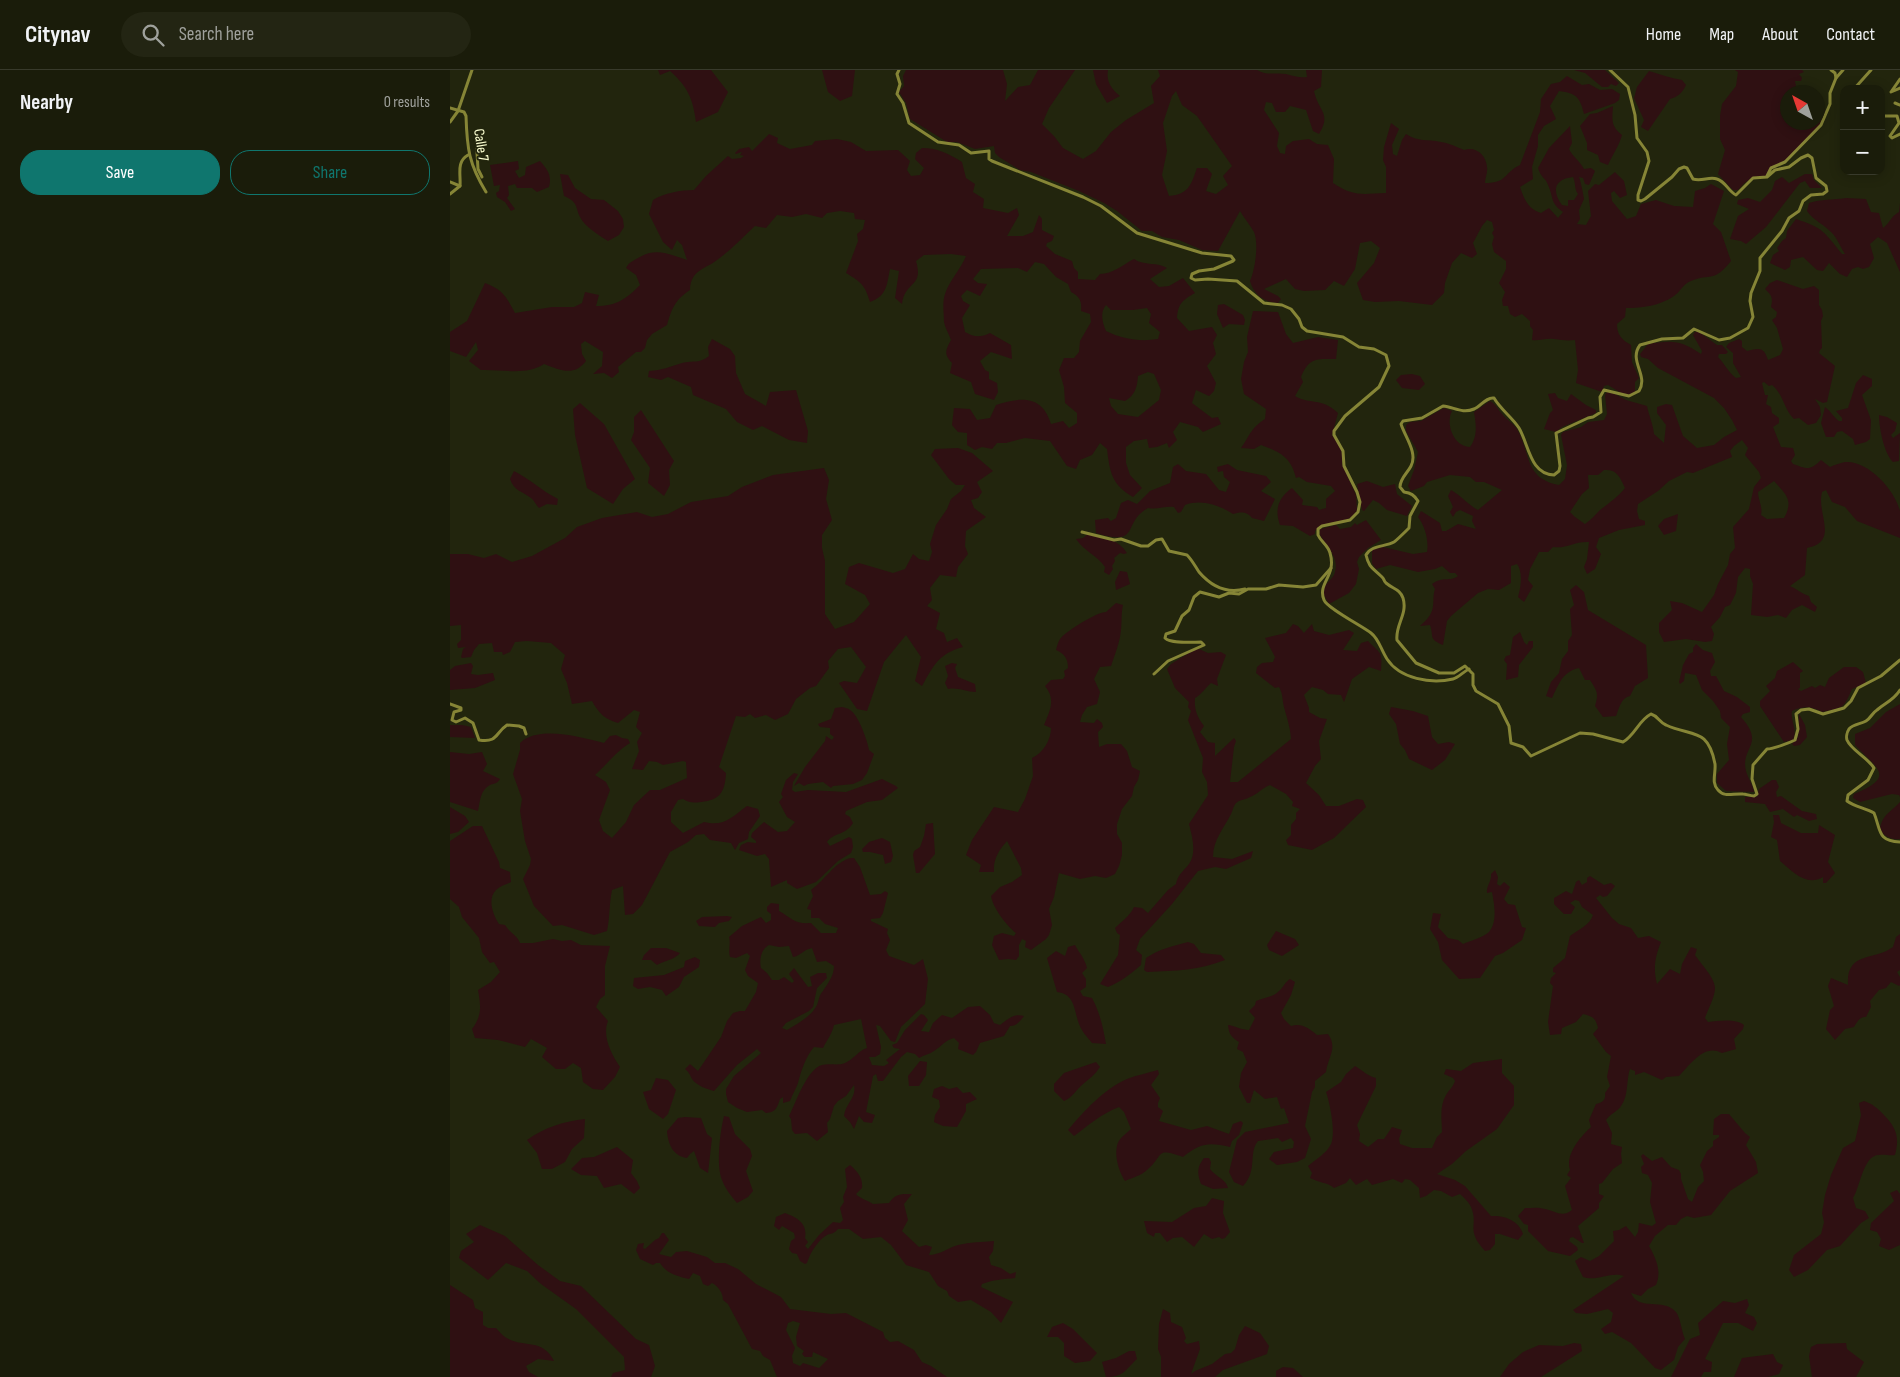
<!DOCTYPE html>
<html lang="en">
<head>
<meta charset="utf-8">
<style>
	:root { --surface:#1a1c0a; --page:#232513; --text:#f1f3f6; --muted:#9fa19c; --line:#383a2b; --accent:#0f766e }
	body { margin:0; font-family:"Sofia Sans Condensed",sans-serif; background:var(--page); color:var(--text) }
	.controls { position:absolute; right:15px; top:15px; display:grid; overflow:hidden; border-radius:10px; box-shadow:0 2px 12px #0003 }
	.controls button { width:45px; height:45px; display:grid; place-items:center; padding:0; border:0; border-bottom:1px solid var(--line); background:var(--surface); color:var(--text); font:25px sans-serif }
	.compass { position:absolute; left:1330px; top:15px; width:45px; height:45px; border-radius:50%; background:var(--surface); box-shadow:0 2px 12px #0003; rotate:320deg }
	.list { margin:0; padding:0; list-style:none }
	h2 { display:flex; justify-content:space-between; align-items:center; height:65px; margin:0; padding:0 20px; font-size:21px }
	h2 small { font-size:16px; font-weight:400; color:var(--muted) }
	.actions { display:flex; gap:10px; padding:15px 20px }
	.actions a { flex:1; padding:11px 0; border:1px solid var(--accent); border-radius:20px; text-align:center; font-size:18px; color:var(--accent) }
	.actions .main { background:var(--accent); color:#fff }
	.icon { flex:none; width:28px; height:28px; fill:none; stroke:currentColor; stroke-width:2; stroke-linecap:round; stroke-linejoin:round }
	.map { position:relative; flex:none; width:1450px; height:1307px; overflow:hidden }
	header { display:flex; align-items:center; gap:30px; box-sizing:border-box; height:70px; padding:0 25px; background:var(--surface); border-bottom:1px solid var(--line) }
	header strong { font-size:24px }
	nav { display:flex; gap:28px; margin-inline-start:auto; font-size:18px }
	.search { width:350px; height:45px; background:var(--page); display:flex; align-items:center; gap:12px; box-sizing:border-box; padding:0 18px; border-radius:28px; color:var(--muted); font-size:19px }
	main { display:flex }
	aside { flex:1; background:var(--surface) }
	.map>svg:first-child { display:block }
</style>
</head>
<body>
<header>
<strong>Citynav</strong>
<div class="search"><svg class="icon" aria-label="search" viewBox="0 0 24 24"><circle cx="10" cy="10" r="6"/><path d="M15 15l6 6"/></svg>Search here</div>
<nav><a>Home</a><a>Map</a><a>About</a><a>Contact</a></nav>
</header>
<main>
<aside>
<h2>Nearby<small>0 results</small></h2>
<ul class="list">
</ul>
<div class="actions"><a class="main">Save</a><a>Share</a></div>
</aside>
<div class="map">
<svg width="1450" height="1307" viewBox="0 0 1450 1307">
	<rect width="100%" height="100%" fill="#22250d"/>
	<g fill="#2f1012" fill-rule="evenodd">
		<path d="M208,0H261L278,22L268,42L246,52C243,29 238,17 220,1L210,5Z"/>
		<polygon points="372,0 405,0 402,26 390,31 378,22"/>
		<path d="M456,0H553L557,14L555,31L568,17L580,15L588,0H625L599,38L592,54L604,66L613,78L633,89L646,81L661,62L676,50L704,33L701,16L710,6L708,0H807C817,6 825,2 836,4C844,6 849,8 857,7L856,0H872L871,17L864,21C868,41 882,43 869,64L863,61L856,40L840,36L835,42H826L822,33L816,32L814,40L829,63L827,76L830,83L835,84L836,76L843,71L859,69L867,74L878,75L884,89L883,113C904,127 912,124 936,123V97L933,90L934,77L941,53L949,59L942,75L943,84L947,86L952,70L956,64C968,72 977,69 991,72C999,73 1007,77 1014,80C1026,76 1036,85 1037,97C1038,102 1035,108 1035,113C1058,113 1053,103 1070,95L1090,42L1091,29L1101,14L1110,12L1117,6L1132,15L1139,14L1150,20L1162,19L1170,24L1169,30L1165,33L1134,44C1130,28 1127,23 1109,21L1100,36L1106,49L1094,56L1088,65V76L1082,97L1083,109L1070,117C1074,129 1078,139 1091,143L1099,138L1108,148L1113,142C1100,133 1104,128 1098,115C1096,108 1091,108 1088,98L1099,78L1120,56L1122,73L1119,79C1122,86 1130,91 1134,99L1141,98L1145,101L1139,115L1135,114L1133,108L1129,107C1131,112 1133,123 1134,129L1129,140L1130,149L1127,154L1136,155L1141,146L1138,121L1145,114L1149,115L1165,102L1174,111L1177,125L1170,128L1164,121L1161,123L1162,131L1177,149L1186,146L1191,134L1206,130L1224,136L1243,137L1245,121L1255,118L1261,114L1274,121L1263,154L1271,162L1281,191C1264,213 1260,203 1241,211C1233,214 1230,222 1224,226C1209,236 1193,238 1176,238L1175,247L1167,254C1167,265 1172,270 1181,275L1182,292L1189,308L1185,312V322L1176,326L1158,315L1154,316L1152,322L1126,313L1128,300L1125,270C1117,271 1112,270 1104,269C1096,268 1089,271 1082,270L1083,260L1080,256V251L1072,244L1065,247L1060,244L1058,236H1053L1052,230L1055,222L1049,213L1056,199V191L1044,182L1042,174L1044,167L1042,163L1044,160L1042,152L1037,150L1032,156L1023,173L1027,184L1022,188L1011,183L1002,193L995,213L994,223L982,235L949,231L925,232L913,230L907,213L924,193L930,178L921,171L910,173L905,199L894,216L884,211L875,220L854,221L845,219L836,209L814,219L828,226L831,229L828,233C814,232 804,225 800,211C805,200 809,174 804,162C800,155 794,148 790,141L768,181L752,180L729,170L712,167L702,161H692L667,141L654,133L629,121L581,102L570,100L549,87L545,83L544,76L525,79L507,72H497L460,49L456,33L449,22L454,16L453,6ZM726,21L732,35L747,46L782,96L773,106L778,115L766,124L756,121L762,104L757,98H747C741,115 739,124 719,126L712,105L717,81L713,53L722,26ZM1123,107C1126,113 1124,119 1128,124L1124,130H1118V136L1112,135C1101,120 1105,109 1123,107Z"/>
		<path d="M643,0H658C656,11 661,19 670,26L657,33L646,14Z"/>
		<polygon points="1124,0 1155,0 1169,13 1166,16 1161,14 1158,17 1152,17 1135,3"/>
		<path d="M1285,0H1352L1354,2L1349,4L1352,8L1351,11H1345L1346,16C1359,17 1365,18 1372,29C1385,50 1348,81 1332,92C1324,97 1319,96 1316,106C1302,106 1297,110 1288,120H1283L1268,104L1275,80L1270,69V46L1272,34L1286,16L1288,2ZM1338,22H1368V52H1338Z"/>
		<path d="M1199,1C1210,4 1220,8 1232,10L1236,15C1233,22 1228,27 1220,29L1198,61L1191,57L1194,50L1184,28L1187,17Z"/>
		<path d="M1163,36C1162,51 1161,56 1172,65C1169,76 1163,84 1158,95L1150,92L1148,85L1137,80V73L1130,56L1140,44L1147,43Z"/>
		<path d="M319,64L328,68L327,73L340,79L362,75L365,71L387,69L401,72L416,81L448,80L460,91L457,100L461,106L470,105L474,98L465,89L466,83L472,78C488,78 499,84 512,92L516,108L525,114L523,122L534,129L533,138L558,143L567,138L569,145L557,166H573L583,162L589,145L592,149V160L604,166L602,171L597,173L596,176L605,184L622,191L624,198L628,202V209L645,210L650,204C663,204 672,195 684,189C694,196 708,192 717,198L700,209L709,217L719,216L733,208L745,223C733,230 728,233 727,248L739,261L762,257L767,265L763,273L766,284L757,296L766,313L764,321L759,326L746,320L742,333L762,348L768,347L771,354L753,362L748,357L730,352L723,362L727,370L719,378L717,373L707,377L699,378L697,369L684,371L676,377V393L680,405L692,418L683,427C661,414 660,402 657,379L650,373L642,385L630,390L626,399L617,396L600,371L575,368L556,373H547L542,379L532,377L525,380L517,375V363L508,362L502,355L504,338L520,339L527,350L540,348L546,335C571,327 592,325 601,354L613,351L619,358L627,353V343L615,333L614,317L609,300L614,288H624L629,282L630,271L641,252L640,244L631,241C632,231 630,227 621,222L618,214L606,207L594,194L585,192L577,202L568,198L531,199L523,209L528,213L537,214L530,226L517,220L511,226L513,231L520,235L512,248L515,262C524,267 530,268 540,263L561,275L562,289L541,282L530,291L535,300L539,302V309L547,313L548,322L544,330L525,324L521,312L500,303L502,293C494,284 495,281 501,270C499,264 495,258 494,252C494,243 492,233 495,224C499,211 511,199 516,186L501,184L474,185L466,191C474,218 455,210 452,234L445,228L449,201L440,199C437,214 437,226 420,232C415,215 411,212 396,203L408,171L407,164L413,159L415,150L405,149L404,143L390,141L377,143L372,148L356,144L342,147L327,145L316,158L305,156C292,168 281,180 267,190C260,196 250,198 244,206C241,210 240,215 240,220C225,230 222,238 217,255L202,264L197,270L195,278L191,282H186L168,297L169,302L162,308L154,303L143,304L152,296L153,282L135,271L131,274L132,284L136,291C124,307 110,300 94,294C76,306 52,299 31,300L19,291L28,280L26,272L16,287L0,281V262L17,251L35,213C53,220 56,226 65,243L102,237H124L132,233L135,222L149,225L146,236C167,236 176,229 190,215L186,205L176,198C179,192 183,191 188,188C206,177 218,184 237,190L232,175L227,170L222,180L213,172L199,144L203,130C214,123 231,120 244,120L256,106L278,86L282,89L291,88L294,86L290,85L292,82L286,84L285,83L289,79L299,77L302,81ZM656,235L661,240H683L697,238L701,244L699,253L710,262L708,269C690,272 672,269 656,261C652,252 650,242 656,235ZM698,302L704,304L711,320L709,330L688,347L668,344L661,336L659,328L675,331C685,325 687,318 688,306Z"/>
		<path d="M68,91L69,99L65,101L69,108L75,105L76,97L90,91C98,100 102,106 99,117L87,122L82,118H67L65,114L58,116L59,125L57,128L65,139L61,141L55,132L47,127L46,123L49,121L50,115L44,116L40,95Z"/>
		<path d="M110,104L118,105L125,118L141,129L154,130L168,141L173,149L174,157L169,165L158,171C149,165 135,157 130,147C125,136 128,132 114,126Z"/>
		<polygon points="1355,104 1362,104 1364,110 1372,118 1360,118 1355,111 1350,113 1316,157 1296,174 1291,171 1280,169 1288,146 1299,139 1287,134 1288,130 1298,128 1310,132 1322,120 1325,111 1332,107 1339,113"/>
		<path d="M1396,128L1416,129L1421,142L1429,143L1433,158C1440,153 1441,146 1449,142L1450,133V202L1437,173L1428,167L1420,174L1424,188L1419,197L1413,199L1408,197L1402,199L1397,207L1390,204L1379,193L1373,201L1367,200L1353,187L1341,190L1340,197L1335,200L1320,193L1323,185L1329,181L1327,178L1332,171L1336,168L1337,161L1346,149C1374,158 1374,162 1392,184H1395C1391,178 1387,168 1382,163C1374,154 1364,151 1357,141L1359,133C1371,129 1383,130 1396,128Z"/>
		<path d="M1327,210L1353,219L1364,216L1369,220V235L1372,240L1373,246L1371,251L1372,278L1370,280L1369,283L1385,296L1377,332L1373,333L1365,329L1370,337L1371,345L1366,353L1358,355L1349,348L1344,349C1333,338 1334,325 1322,315L1319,316L1314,312L1312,313L1315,325H1318L1316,334L1321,337L1322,343L1329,348V353L1323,357L1331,377L1343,378L1345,385L1341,391L1343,394C1357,399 1360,401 1371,390L1380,397C1384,395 1390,393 1395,392C1418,390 1445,420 1450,441C1450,449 1450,460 1450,468L1407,451L1395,437L1382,432L1376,420L1372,422C1366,443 1390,472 1357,478L1355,505L1340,516C1347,519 1352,524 1359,526L1361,532L1367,537L1365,542L1352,535L1342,540L1336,548L1328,545L1317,547L1301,545L1303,514L1300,506V499L1295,498L1288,507L1286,523L1280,535L1275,537L1270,547L1261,557L1264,564L1262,571L1255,572L1236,569L1214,572L1209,562V553L1222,540L1220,531L1232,533L1252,542L1264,525L1268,514L1278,495L1280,484L1285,478L1283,457L1299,439L1304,417L1311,408L1309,402L1295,385L1298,378L1292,370L1284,376L1280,381L1282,387L1243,403L1237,402L1219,411L1208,421L1188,434L1187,441L1189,449L1195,451V455L1169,460L1149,468L1146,477L1151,484L1145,499L1137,504L1134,497L1137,489L1139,472C1124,471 1117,479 1103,477L1098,482H1089L1080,499L1078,510L1083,516L1074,532L1068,527C1071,517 1073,502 1067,494L1061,496V513L1049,520L1038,519L1028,523L1001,546L997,551L993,575C978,569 984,566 980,555L970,556C974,552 979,548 981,543C985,536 982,527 985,519L982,514C993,506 1000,512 1008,506L1005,503H1000L992,496L985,499L968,502L940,495L926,499L922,493V480L933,477L963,484L977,482C979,471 975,456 968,447L971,441L990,453L992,461H996L1008,454L1026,459L1022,451L1023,446L1010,440L1006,442L1003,447L1000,442L1003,437L998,426L1001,420C1012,426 1018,435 1028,440L1052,420L1034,412H1026L1020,407L1000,405L977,412L974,416L961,421L958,416L964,400L968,382L956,361V355L960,352L971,351L994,338L1002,341C995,354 1004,377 1020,377C1028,366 1026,354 1024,342L1040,331C1046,334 1048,340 1053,345C1057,350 1063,353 1067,359C1081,383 1074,409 1109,415L1115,409L1117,395L1111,365L1113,362L1131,357L1138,352L1154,350L1157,344L1155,325L1157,322H1161L1176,330L1197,336C1199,346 1203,354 1204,364L1214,373L1216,355L1207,343V337L1216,334L1222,335L1233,366L1247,378L1264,375L1274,367L1287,360L1282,350L1274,338L1264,328L1208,298L1198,289L1191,287L1190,284L1198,274C1222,270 1231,270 1251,284L1252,281L1243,265L1245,262H1249L1267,275H1272L1278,282L1276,284H1269L1268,287C1275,294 1278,302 1286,308L1291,307L1283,293V283L1276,277L1279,273L1289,269L1292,271V277L1297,281C1311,277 1314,278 1318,290L1330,285L1333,279L1327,258L1322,250L1326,247L1327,242L1321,237C1323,227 1322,226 1315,219L1320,213ZM1154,400C1167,399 1170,407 1175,418C1168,427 1159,433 1150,440C1145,445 1141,450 1135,454L1125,447L1120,442L1132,424L1139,418L1138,405H1148ZM1324,411C1336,425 1344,430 1334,448L1317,449L1311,445C1313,436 1308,430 1308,422Z"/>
		<polygon points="774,234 793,245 795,250 794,255 779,254 773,258 767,244 768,235"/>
		<path d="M803,241L828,242L836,264L843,273L868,267L888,270L886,289C867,289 859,287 851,307L853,312L845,326C860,335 871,327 888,343L882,365L889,374L892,383V394L906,425L907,440C897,458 878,447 865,461V464L860,466L843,456L830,455C824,439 829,427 842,418L853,430L852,435L867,437L869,440L876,438V429L885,421L881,416L857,412L849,407L846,408C841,387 830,382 811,375L804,379L791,378C801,364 800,359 815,349L816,339L794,324L791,309L794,292L798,282L797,267Z"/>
		<path d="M262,269L280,279L285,286L286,303L295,324L316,336L320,322L346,320L358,361L357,373L339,370L312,356L303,360L287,352L276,339L243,325L241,317L218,307L211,310L198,307L199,301C213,300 219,297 232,293C244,290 249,294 259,286L258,277Z"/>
		<polygon points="962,304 970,306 975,314 969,320 952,318 946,310 951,305"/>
		<path d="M1413,305L1422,309V316L1412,325L1421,350L1420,369L1416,372L1405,375L1403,369L1392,361L1387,362L1384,367H1376L1371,353L1375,337C1381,341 1384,348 1389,351H1392V348L1386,341L1398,338L1406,313Z"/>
		<polygon points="1105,323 1108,328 1117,331 1121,324 1136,335 1146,340 1146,343 1112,357 1106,362 1094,359 1100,343 1103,340 1098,324"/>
		<polygon points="130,333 154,354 185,409 173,419 163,434 137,418 125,365 123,339"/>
		<polygon points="191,340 224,391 219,400 220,415 214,426 198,413 200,398 181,370 184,362 184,347"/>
		<path d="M1429,345L1437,347L1447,353L1445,361L1441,365L1443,368L1450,363L1449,391L1443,392C1434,383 1429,358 1429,345Z"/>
		<path d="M508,378L522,383L543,401L527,412L532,422L528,428L521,430L524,438L536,447L516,461L515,476L518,484L508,497L506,507L490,505L480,518L482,530L477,536L490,543L486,559L494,563L497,572L507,568L513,577C488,584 484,595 472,616L465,611L471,587L456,565L434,592L417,641L407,639L389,613L394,611L407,613L416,597L401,577L388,579L378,591L379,598L366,616L360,618L346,629L338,644L325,650L316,645L305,648L300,644L295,647L286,646L269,697L276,703C275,721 271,730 251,732C243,733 240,733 233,729L228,730L221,742V752L233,763L254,752C274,757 282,747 297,736L308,739L310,746L299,762L298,769L289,773L285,780L281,773L260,770L254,764L246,765L238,772L220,782L192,835L183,844L175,845L173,816L162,820C159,834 160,847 157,861L144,865L112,855L103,856L84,836L73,809L80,795L81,789L75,771L70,741L72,729L63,704L70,680V673C88,655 131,667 154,673L160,666L166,665L172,668L178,669L180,673C168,680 156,695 145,705L156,712L160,720L149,750L153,761L162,768L176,752L184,735L200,720H210L237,708L236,692L233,691L213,695L207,692L199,691L193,700L182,699L189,681L187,672L192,663L186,657L190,642L184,640L168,653C155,649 149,644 142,631L122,634L117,613L111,599L115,585L101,573L77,571L65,572L60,582L53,585L52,582H44L42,573L29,574L24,580L21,587L12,588L11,587L13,579L16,577L8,578L7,574L11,570V555L0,556V484H18L34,488L46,484L62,492L82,486L115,468L127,457L152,448L187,442L202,447L218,444L241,432L278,426L292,417L323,405L374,398L379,410L376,429L382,450L372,465V478L375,491V544L385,559L404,552L420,534L415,525L395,514L399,497L409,493L443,503L455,499L463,484L469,489L479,491L482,482L480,474L486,455L497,439L501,429L511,421L515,415H506L499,409L481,385L485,379Z"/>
		<path d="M728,394L736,401L756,404L769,420L776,422L780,412L774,407L773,401L768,402L767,397L778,394L787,400L816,406L821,412L811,421L825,429L814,451L802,448C797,441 790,442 783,444C769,435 751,429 735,435L731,442L728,443L724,437C715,436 707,440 698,438C671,453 692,477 646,463L645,450L658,448L661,451L666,448L671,433L678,430L687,434L700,421L720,413L723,397Z"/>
		<path d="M64,401C80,409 92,421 108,429L107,435L97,434L89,438C86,435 84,430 81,428C72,421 64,421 60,409Z"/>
		<polygon points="917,411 933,417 945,414 947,424 962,436 957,446 937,440 929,433 923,430 914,441 912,440 907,414"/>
		<polygon points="1228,444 1226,461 1214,465 1208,456 1214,449"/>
		<path d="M916,450L931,470L918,478L909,487L907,492L909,499L906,514L899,523L879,534L874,525V518C876,513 882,509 884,505C891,489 877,477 870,465V459L886,455L890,459L901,457L905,453L907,455Z"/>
		<path d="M638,464C653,466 669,470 677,483L674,484L670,483L664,488L665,491L662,496L663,499L659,505L654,502L655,497C648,486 634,481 626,469L633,468Z"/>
		<polygon points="670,501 677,502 680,514 666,520 665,512"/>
		<path d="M1126,515L1134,522L1138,540L1196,575L1198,608L1185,616L1180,626C1171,628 1169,638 1166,646L1153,647L1145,636C1149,623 1147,621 1140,610H1135L1129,598C1112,602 1109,614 1102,628L1096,626L1101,612L1109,603L1112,589L1118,581V571L1122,565L1120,539L1124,535L1120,520Z"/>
		<path d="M666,533L673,535C671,543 672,551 671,560C670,572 665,584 661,596L650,597L644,609L650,622L647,634L637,637L632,645L630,652L644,653L647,649L652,653L653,657L648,662L649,677L657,674H671L677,681L682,697L690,701L688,710L684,717L682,726L672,739L667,754V764L672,773V785L669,796L665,804L656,808L645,806L630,809L609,803L604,827L599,839L602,855L599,865L596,869L581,880L575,877L576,871L572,869L569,875V886L566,890L558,889L549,890L542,875L544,866L552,863L564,866L566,863C556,855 543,838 541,826L550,817L562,812L572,805L571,798L557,771C549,780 543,789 544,802H529L531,795L516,785L522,770L544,737L568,742L575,729L583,706L582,688C593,683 601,670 601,658L594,655C600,641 606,629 595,616L601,610L613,609L615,606L614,601L618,598C618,589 615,584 606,580C607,576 608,572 610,569C616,561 647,542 656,542Z"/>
		<path d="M843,554L848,556L854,563L862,554L864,561L879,565L899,560L904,563L893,580L907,581L911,573L918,571C932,585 932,581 931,601L919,597L902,609L894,632L891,625L878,624L873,620L862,617L854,625L859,638V642L870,648L877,649L869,671L871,689L865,696L856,713L869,725L876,736H889L907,729L913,730L916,737L884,768L862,780L838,775L836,770L841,765V755L846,749V743L850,739L842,736L843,732L836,724L820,715C812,718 808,724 800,727C795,730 791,729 786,733C783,737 783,740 781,744C774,758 763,770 763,787L782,789L803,781L801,788L776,799L765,797L748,801L722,834L690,869L686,880L692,885L691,895C681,904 670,912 658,917L650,914L668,885L670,865L667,863L665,858C672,851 680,846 684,837L692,838L698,843L718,820L726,814C728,804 733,802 739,794C747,783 742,766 739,754L758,725L757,712L752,702L753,688L738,650L741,641L738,637L739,632L725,618L717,599L721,594L747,578L758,583L771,582L776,585L767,609L768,616L761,613C755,618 752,624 745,628C744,639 747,647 754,656L750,662L758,672L765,673V686L784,668L786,671L784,677L780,712H788L841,669C840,655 837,649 834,637C832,629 833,624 829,617L825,618L806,603L807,597L812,593L823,592L825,587L815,568L836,563Z"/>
		<polygon points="1070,562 1074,572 1077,575 1079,571 1083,571 1083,577 1069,595 1068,607 1056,610 1057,594 1054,590 1056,586 1060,585 1063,567"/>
		<path d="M1246,574L1253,580L1262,583L1265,592L1260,601L1261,606H1266L1274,621L1287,627L1300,637V642L1293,644L1291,647C1316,675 1290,677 1296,701C1298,708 1303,715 1304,722L1276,721L1267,713V704L1279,690L1277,674L1280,657L1271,648L1270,641L1263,631L1252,620L1246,605L1235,603L1234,611L1230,614L1229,612L1233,595L1239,584L1243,582V578Z"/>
		<path d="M1343,592L1353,601L1350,603V618L1348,619L1351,621L1362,616L1365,618L1370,615L1375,617L1379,608L1394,597H1406L1413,602L1416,613L1402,619C1393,640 1393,637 1372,642C1361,636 1353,636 1342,641C1340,651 1348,659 1343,670L1334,672L1310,636V631L1320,621L1316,616L1325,608L1327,601Z"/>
		<polygon points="21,593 23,596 21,604 28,605 43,603 45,610 25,618 0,620 0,600 5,596"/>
		<path d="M502,593L507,594L505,598L508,607L525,614L526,622C516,622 508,617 498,619L495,613L498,606L495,596Z"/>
		<path d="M1450,634V727L1449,725L1442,724L1410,732L1403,728L1404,724C1446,707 1428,699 1405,675V664L1420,658L1436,642Z"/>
		<path d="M392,637C395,638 398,638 400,640C408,644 418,672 419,680L424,684L417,703L412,710L403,714L383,716L381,718L373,712L358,714L354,716L349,713L344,716L355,697L375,671L376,666L382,670L384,667L380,664V658L370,657L368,654L381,649L385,638Z"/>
		<polygon points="941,637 963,641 978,646 982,667 988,674 999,672 1005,674 995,690 982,700 959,689 955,680 950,674 946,654 939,644"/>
		<polygon points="1349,644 1355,655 1357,667 1350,675 1344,676 1342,674 1348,667"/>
		<polygon points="0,655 12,655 21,657 25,668 0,667"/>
		<path d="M0,682L19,684L32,682L37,694L33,701L50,709C47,714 45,713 40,715C30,720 30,732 28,741L0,732Z"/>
		<path d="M344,703L348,704L343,712L342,720L345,722L358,720L396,722L432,709L446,716L448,718L432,730L417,732L396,741L395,744L400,747L403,753C395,766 384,762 377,772L380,776L399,767L402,769L403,777L401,783L388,791L366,812L347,819L337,813V810L321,817L319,789L315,784L307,786L289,780L291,775L298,772L306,773V771L301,767L302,763L314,752L328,762L337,761L345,752L337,747L329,732L333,727L331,724L336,710Z"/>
		<polygon points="1322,710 1326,710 1329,717 1326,722 1327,727 1331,726 1352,741 1366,744 1367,749 1359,751 1347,745 1344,747 1333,739 1320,742 1315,734 1295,732 1295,727 1307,727 1309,719"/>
		<path d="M1450,732V769C1442,770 1432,766 1430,758C1433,744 1441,742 1450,732Z"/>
		<polygon points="0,737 15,746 19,752 8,762 0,764"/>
		<path d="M1323,745H1329L1331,753L1351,763H1368L1369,755L1385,765L1378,792L1385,803L1376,813H1373V807C1356,817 1342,801 1330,791L1327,770L1321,767L1324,752Z"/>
		<polygon points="483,753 485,784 469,803 466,803 463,785 464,781 470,777 474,766 476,754"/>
		<path d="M23,756H32L49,792L50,798L60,802L61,812C57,814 50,816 46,820C37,829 43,845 49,854L55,855C60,863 67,865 70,873H83L103,869L112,871L121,870L131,875L160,876L155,896V925L150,929L146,937L158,951C152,966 161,984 170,997L165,1007L153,1020L143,1019L133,1012L131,998L123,993L115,999H106L92,987L97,978L81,969L75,977L48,970L25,968L22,959C32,946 31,936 28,920L41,912L50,902L44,892L40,893L32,882L29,868L12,847L9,837L0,829V771Z"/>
		<polygon points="432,768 440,772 443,786 441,792 435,794 433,785 420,782 413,782 412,779 419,772"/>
		<path d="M400,788H404L410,797L420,825L431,824L435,821L438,823L433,843L430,848L421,849V851L438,859L437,863L440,870L436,880L439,886L464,895L473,889L478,909L475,934L451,957L445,972L441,971L430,956L426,955L431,977L430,984L425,987H419L422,995L434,996L439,993L436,990L450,979L444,978L442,975L447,973L455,960L471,944L474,945L478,950L471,961L479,962L483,953L492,945L502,948L518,937L530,936L540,945L544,953L550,955C558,949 564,943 574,946C570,951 567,956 560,956L554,966L530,973L526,982L523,985L508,979L509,973L504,968C495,970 492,976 484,981C480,984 474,985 469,988L465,984L457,982L451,987L433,1011H428L426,1004L423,1006L416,1042L425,1045L422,1053L414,1052L409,1046L404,1059L400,1052L394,1046C395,1034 407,1028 404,1015L396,1026L388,1031L384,1036L380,1049L377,1053L378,1062L367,1071L357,1063L345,1064L342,1060L341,1049L339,1046C346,1032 357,999 372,995C379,993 388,996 395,993C404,989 408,981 417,978L411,949L384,955C382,964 377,970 373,978L364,977C356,986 351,1001 348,1013C346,1019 342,1025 340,1031L333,1033V1027L330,1029C327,1038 326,1042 316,1043L312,1040L297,1042L287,1038L278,1032L276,1024V1019L284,1006L311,983L307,979L287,995L264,1021C257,1019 247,1016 242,1009C240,1005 239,1002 235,999L240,994L248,1001L271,967L277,951L283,943L290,941H295L306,922L308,913L298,906L295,900L300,886L297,883L286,888L280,887C278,879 281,874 279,867L292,856L311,847L316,853L321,850V844L317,841V837L321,833L329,834V841C343,849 344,854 361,853L371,863H386L388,858L375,854L369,848H361V840L357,839L363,826L361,820C375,810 384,793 400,788ZM319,875L329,877L339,876L343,887C350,886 353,880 362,878L367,892L376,891L384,896C384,906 378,913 373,921C369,925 369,930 367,935C362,946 347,954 337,960L332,958L336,953L359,941L363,937L367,918L377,908L376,903H368L360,907L362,916L358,917L344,898L339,904L344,911L342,913L334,907L329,910H322L317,903L311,898C309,890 311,879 319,875Z"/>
		<path d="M1045,800L1048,807L1047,814L1050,816L1054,812L1060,817L1054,829L1058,834L1065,835L1072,857L1076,858L1072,870L1053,883L1045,886L1030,908L1009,909L992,890L988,872L980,859L983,843L991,844L988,857L998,868L1008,870L1013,874C1020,871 1034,867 1039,862C1048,852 1044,833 1042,822L1037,823C1036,816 1042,811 1041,804Z"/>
		<path d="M1140,806L1154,815L1161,813L1165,816L1157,826L1153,827L1150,825L1146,828L1162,848L1169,854L1181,858L1188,868L1199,866L1211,872C1205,887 1203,898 1207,914L1220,899L1230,904L1232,894L1241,877L1247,879L1245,885C1251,894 1265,908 1265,918C1265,927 1258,939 1255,948L1258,952C1268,951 1285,948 1294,955L1293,959L1284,969L1286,979L1272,983C1254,973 1240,995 1229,1006L1216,1007L1212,1010L1194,1002L1185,1005V1001L1180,999C1176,1010 1179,1025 1171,1036C1168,1041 1160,1044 1156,1050L1162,1063L1161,1074L1172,1077L1171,1084L1172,1093L1163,1099L1152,1113L1149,1114V1124L1154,1126L1149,1133V1138L1128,1156L1134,1173H1132L1123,1167L1120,1168L1119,1171L1127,1177L1128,1180L1120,1186L1098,1181L1078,1161V1155L1074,1154L1068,1146L1075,1138C1082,1138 1088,1137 1095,1139C1105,1141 1112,1148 1122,1140L1115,1116L1121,1108L1117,1105L1120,1100C1115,1085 1130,1067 1141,1057L1139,1050L1146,1034C1153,1032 1156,1030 1155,1023L1160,1016L1157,1007L1161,986L1156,982L1143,964L1148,958C1146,949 1143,946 1133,944L1126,952L1112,958L1111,964L1100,965L1098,952L1103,916L1100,913L1101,908L1106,903L1103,902V898L1115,888L1120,866C1128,860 1140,855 1143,845L1132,837L1129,831L1125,830L1120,833L1125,837L1121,844H1114L1104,834V828L1116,821L1122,824L1126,812L1129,810L1132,815L1137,812V808Z"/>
		<polygon points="277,846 282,847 279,851 269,853 265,857 249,856 246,851 252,847"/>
		<polygon points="826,861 845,869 849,875 832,886 819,880 817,875"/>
		<path d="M1450,864V900L1447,902L1450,907V915L1449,916L1441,912L1436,918L1429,920L1420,931L1421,937L1416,947C1410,946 1407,952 1404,957L1395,959L1385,970L1376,959L1380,940L1384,936L1378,916L1381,908L1398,915C1396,881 1424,891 1443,877L1446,867Z"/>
		<path d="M738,872L744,874L751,883L771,885L775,890C750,900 725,901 697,902L694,900L696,888C709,879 723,876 738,872Z"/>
		<path d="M625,875C630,884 635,889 637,898L632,903L636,909V917L630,921L633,926L642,928C650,943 653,957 656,974L642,973C639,969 634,964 632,960C623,946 628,924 607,922L597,888L606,881L615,886L618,877Z"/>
		<path d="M201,878H216L230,883C226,889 214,891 207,895L201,890H192L194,885Z"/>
		<polygon points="245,887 250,890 249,897 234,907 229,917 216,926 212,920 200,917 188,919 183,916 184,908 214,905 234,897 235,891"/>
		<path d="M840,909L845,912L841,925L831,943L834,949L841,956C852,953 858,958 867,965L878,964C888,978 878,987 876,1002L865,1011V1017L862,1022L855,1056L861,1069L855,1088L847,1092L827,1095L819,1089L824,1082L843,1078L844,1072L841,1068L832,1072L828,1068L808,1071C798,1083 808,1100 793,1116L784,1112L779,1102L787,1070L795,1062L839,1053L834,1038L831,1039L827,1027L815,1029L804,1020L800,1033H797L789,1017L791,1003L797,992L793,982L787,979L789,972C781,967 779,964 778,955C786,956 791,960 799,960L805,948L799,941L805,935L806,931C814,927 822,928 829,921C833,918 835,912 840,909Z"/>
		<path d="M1052,989V1003L1064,1016V1035L1047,1059L1016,1081L1002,1094L987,1104L1005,1110L1015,1116L1041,1146C1053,1145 1069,1150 1073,1164L1068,1170L1050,1164H1045V1174L1040,1180L1035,1181C1015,1159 1029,1156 1021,1137C1019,1132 1014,1128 1010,1124L1002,1127L991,1121L984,1120L976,1126L970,1128L969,1118L960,1110L955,1109L952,1113L943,1109L922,1115L917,1109L906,1115L900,1108L896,1113L884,1118C877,1112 869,1113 860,1108L862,1103L858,1096C865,1090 877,1083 881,1074C886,1064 880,1033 876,1022L891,1012L896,1004L905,996C912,1000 919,1007 926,1008V1016L907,1055L910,1064L909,1071L918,1077L928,1069H934L942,1057L952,1060L949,1069L950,1074L962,1078H982L987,1067L992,1062C992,1050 989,1037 996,1025C999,1020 1003,1017 1005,1011L1003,1008L994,1004L996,999L1011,1001L1023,993Z"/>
		<polygon points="470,991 477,992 476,1005 469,1016 459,1016 458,1006"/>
		<path d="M646,992L650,997C644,1006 640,1008 632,1015C625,1021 623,1027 614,1031L604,1021V1014L614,1003Z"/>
		<path d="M708,1000L709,1004L701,1015L710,1028L708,1033V1037L713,1041L709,1051L741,1060L757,1056L779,1064L783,1054L791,1051L793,1053L789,1065L782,1071L780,1077C759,1072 750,1073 733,1087C704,1077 715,1085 697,1100C692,1105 682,1108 675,1111C668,1100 661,1077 672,1067C675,1064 678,1062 681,1059L674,1042L669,1037C651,1044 639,1055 624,1066L618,1060C634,1041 654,1019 677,1009C687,1005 698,1003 708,1000Z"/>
		<polygon points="206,1008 218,1010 226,1020 218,1044 213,1049 199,1039 193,1022 201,1020"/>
		<polygon points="492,1016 499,1019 507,1017 513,1023 520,1022 527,1029 516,1034 516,1041 507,1057 493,1056 484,1052 485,1045 490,1037 489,1030 482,1027 484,1019"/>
		<path d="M1414,1031C1423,1034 1427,1038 1433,1044C1446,1057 1450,1067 1445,1085C1439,1086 1435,1084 1429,1085C1413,1085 1410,1118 1403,1128L1406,1138L1415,1141L1419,1148L1411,1153L1390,1176L1377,1180L1358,1200L1344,1207L1339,1200L1344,1185L1371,1164L1374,1152L1372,1143L1375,1125L1381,1105L1393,1078L1405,1071L1411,1045L1409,1033Z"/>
		<path d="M1271,1044H1279L1295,1063L1300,1067L1296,1075L1306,1092L1308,1103L1280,1121L1261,1145L1244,1148L1237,1146L1231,1149L1226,1155H1218L1205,1166L1199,1176C1206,1188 1212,1202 1206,1215L1198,1219L1191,1226L1181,1223C1189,1242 1213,1227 1226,1242C1231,1249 1231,1260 1235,1269L1228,1277L1224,1290L1211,1300L1205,1298L1181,1273L1162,1262L1155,1264L1151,1259L1161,1252L1163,1243L1158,1239L1137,1244L1126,1243L1123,1240L1174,1206C1160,1201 1147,1212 1133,1207L1125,1191L1131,1187L1140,1191L1149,1186L1164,1171L1163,1161L1169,1160L1176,1156L1185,1167L1188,1162L1189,1153L1202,1156L1206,1153L1200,1132L1202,1113L1198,1105L1192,1103L1191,1097L1194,1094L1191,1086L1193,1084L1202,1091L1212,1087L1221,1097L1229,1100L1231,1104V1109L1238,1129L1242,1132L1248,1117L1254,1111L1253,1102L1250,1095L1257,1081L1263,1076V1071L1269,1067V1065H1263L1264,1049Z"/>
		<path d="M274,1046L279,1047L285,1064L300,1079L302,1086L296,1101L303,1121L298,1127L287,1133C281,1126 275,1118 272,1110C266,1095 270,1062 274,1046Z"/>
		<path d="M235,1047L251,1048L257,1064L262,1068L258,1103L250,1098L244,1081L240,1084L237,1088C223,1086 218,1074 217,1061L228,1048Z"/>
		<path d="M135,1049L134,1068L122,1079L115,1092L102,1099H92L87,1083L77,1070C93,1058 115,1051 135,1049Z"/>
		<polygon points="167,1077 183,1090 181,1103 187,1111 190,1118 184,1124 171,1114 154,1118 147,1106 131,1105 121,1099 132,1088 144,1087"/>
		<path d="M754,1088H759L761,1092L760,1099C766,1107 776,1109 778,1118L763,1119L751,1114C747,1103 747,1097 754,1088Z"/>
		<path d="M400,1095C408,1102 413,1108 412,1118L406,1124C410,1129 418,1130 423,1134L439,1133C446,1123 451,1124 462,1124L454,1134L458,1150L452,1161L469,1177L476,1175L482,1177L479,1185C489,1185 498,1178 508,1175C520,1172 532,1172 544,1171L543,1181L539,1187L541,1195L551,1198L560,1204L566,1202L565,1208C554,1209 542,1210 532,1214L531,1217L563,1232L551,1253L541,1242L521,1230L508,1232L499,1226L497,1221L488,1216L479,1202L456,1195L441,1175L431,1167L413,1169L399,1159H388C384,1164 382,1163 377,1165C368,1170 360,1183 357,1193L355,1194L350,1191L347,1184L342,1183L339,1179L341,1171L345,1168L344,1163L332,1156L329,1160L324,1156L326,1147L335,1143C346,1147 358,1153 355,1168L358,1172L355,1176L358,1179L369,1165L383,1152L390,1153L393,1150L390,1138L394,1132L393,1127L397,1117L395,1099Z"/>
		<polygon points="1447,1120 1450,1124 1450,1175 1439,1180 1429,1176 1431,1169 1427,1162 1420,1160 1421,1153 1444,1131 1440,1123"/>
		<polygon points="762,1128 774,1131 773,1143 780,1162 775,1168 772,1169 769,1167 762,1169 754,1164 744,1177 732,1167 723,1168 717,1172 710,1163 705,1163 704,1167 697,1163 694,1151 722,1152 744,1138 756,1136"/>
		<polygon points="30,1155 55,1166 88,1195 110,1211 131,1216 186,1269 199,1275 205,1296 201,1307 161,1307 163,1303 175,1300 174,1287 126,1239 91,1214 77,1201 56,1193 38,1210 9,1188 11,1181 24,1172 16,1164"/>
		<path d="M212,1163H214L219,1170L209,1184L221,1187L226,1182L237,1181L257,1187L265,1193H275L288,1199L306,1214L331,1227L340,1239L381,1244L396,1243L433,1262L435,1268L440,1272L448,1271L464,1280L472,1292L481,1296L497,1307H327L320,1290L313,1286L310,1281L302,1279L278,1234L273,1230C273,1223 268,1216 262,1213L258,1216L253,1214L250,1206L243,1203L239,1209C227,1206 217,1204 210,1193H206L203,1195L190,1189L186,1180L188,1174L194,1173L193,1178L195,1179L205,1170L209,1168ZM343,1251L350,1253L346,1267L347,1276L354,1281L352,1284L355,1287H362L363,1282L378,1289L369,1298L353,1293L350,1296L343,1293L342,1286L345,1278L336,1260L338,1253Z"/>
		<path d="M0,1215L23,1230L25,1238L33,1242V1255L38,1258H46C49,1261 52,1265 55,1267C72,1279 92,1267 104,1291L88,1289L76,1296L79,1302L88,1307H0Z"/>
		<polygon points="1297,1229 1299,1235 1295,1243 1304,1247 1307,1253 1303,1261 1288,1253 1273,1253 1255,1289 1262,1292 1261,1302 1254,1302 1251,1307 1221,1307 1240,1269 1250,1265 1248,1253 1273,1231 1285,1233"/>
		<polygon points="713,1239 720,1243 721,1252 732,1257 736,1268 734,1271 737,1274 749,1271 750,1279 741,1304 745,1301 762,1294 775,1284 781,1283 785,1279 789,1265 795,1256 810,1263 819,1276 817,1284 773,1300 765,1307 711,1307 711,1287 708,1279 709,1254"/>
		<polygon points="613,1253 623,1259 647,1283 640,1291 625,1293 614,1286 614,1273 608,1267 597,1267 602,1257"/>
		<polygon points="1124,1273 1131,1274 1132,1281 1091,1307 1050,1307 1059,1294 1073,1282 1089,1275 1113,1276"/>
		<polygon points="1396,1273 1397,1279 1414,1292 1406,1307 1362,1307 1359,1286 1361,1277 1367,1274"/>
		<path d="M679,1281H685L687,1289C675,1300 674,1307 656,1307L652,1292L666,1288Z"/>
		<polygon points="1323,1284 1327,1292 1333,1295 1329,1304 1318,1307 1284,1307 1292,1288"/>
		<polygon points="833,1297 843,1298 853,1307 826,1307 826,1301"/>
	</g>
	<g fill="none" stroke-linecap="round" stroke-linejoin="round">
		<g stroke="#868536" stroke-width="3">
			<path d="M449,0L447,4L450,14L447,24L453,33L459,53L488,72L509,75L521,83L539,81V89L542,91L633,127L651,136L687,163L752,183L781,186L784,190L783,191L764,199L749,201L742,204L741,208L745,210L758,209L787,211L814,233L832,235L841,239L849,249L852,257L857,261L893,267L909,277L924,279L936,285L939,296L929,317L895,346L884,361V365L893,381L894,396L907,422L910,432L908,442L900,450L872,456L868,459V465C871,472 878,475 880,483C887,506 867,513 874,530C877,538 912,556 921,563C929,569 931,580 937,589C950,609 981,614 1003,609C1008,608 1013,602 1019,599"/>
			<path d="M1160,0L1178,17L1185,45L1187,68L1197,82L1199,91L1188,125V130L1191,131L1195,129L1222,107L1229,99L1234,97L1237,98L1243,109C1252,112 1259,106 1267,109C1276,112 1278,121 1286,125L1303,108L1317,107L1325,100L1339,97L1351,88L1358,85L1362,88L1366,108L1376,116L1377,121L1373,124L1361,125L1353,131L1349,141L1339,148L1332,161L1310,188V201L1301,223L1300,231L1303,247L1298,258L1280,268L1269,270L1244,259L1233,268L1212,269L1190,275C1178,291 1199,305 1189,321L1179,326L1154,320L1150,327L1151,342L1143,347L1138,348L1106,363L1110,396L1109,401L1104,405C1080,404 1079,375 1069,358C1062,347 1051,340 1044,328C1036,327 1031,336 1024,339C1012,344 1004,337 993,336L972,348L953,351L951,354C955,367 968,383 961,396C957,404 950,408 950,417L954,422C961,423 964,425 968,431L960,446L959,458C956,461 947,470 944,472C935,477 921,475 916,485C919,498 923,498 932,507C935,510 933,510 936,513C943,519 950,519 953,528C958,544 945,555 947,570L966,593L989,603H1004L1015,596L1023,604V615L1026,621L1048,634L1059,656L1061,673L1073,677L1081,686L1130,663L1143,664L1173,672C1185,665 1189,650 1201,644C1208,646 1209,652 1216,655C1242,667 1258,657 1265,694C1266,703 1261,713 1268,720C1275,728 1283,723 1293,724C1296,724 1300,726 1304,726L1307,724L1302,709L1303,695L1317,679C1323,679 1339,673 1345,670L1348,659L1346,644L1351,640L1359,639L1373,644L1394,638L1401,631L1408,618L1431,606L1450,590"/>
			<polyline points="1386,8 1393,0"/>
			<polyline points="1450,9 1441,22 1450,18"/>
			<polyline points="1404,19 1421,0"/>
			<polyline points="1445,33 1450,35"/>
			<path d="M0,38L14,42L16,46C17,79 19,94 36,122"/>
			<polyline points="1431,46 1447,46 1449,53 1440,66 1442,68 1450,64"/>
			<polyline points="0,52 8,41 22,0"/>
			<polyline points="26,66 28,99 32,107"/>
			<polyline points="1317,106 1321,98 1335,92 1371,55 1380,34 1380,23 1386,8 1385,3 1381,0"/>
			<polyline points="0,112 10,116"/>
			<path d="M0,124L10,116C11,104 6,92 18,85"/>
			<path d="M632,462L664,470L671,469L691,476H698L706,470L712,469L719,481L737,485C742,490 745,496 749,502C761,516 776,524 795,519"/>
			<path d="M704,604L718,591L754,575L751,572C742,572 721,574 715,568L716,564L725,561L732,546L739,540L744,527L750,522L769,527L779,523L789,524L798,519H816L829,515L853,517L866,515L881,498"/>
			<path d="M1450,620C1444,630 1435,633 1427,640C1422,643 1421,648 1416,651C1411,654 1403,654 1399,659C1397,662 1396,667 1397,670C1401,680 1418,688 1424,698L1418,710L1398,725L1397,731C1405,737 1416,738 1424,743C1431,760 1427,771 1450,772"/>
			<path d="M0,634L11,638V640L4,642L2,650L6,652L15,648L23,653L29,670C48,673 45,663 57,655L69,656L74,658L76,664"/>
		</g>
	</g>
	<g text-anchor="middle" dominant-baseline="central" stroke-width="4" stroke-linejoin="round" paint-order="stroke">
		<g font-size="15" fill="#fcffd1" stroke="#22250d">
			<text transform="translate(31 75) rotate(81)">Calle 7</text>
		</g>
	</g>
</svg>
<div class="controls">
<button>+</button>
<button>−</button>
</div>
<svg class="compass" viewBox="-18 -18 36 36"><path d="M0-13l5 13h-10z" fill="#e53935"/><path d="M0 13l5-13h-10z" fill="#9fa19c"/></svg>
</div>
</main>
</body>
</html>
